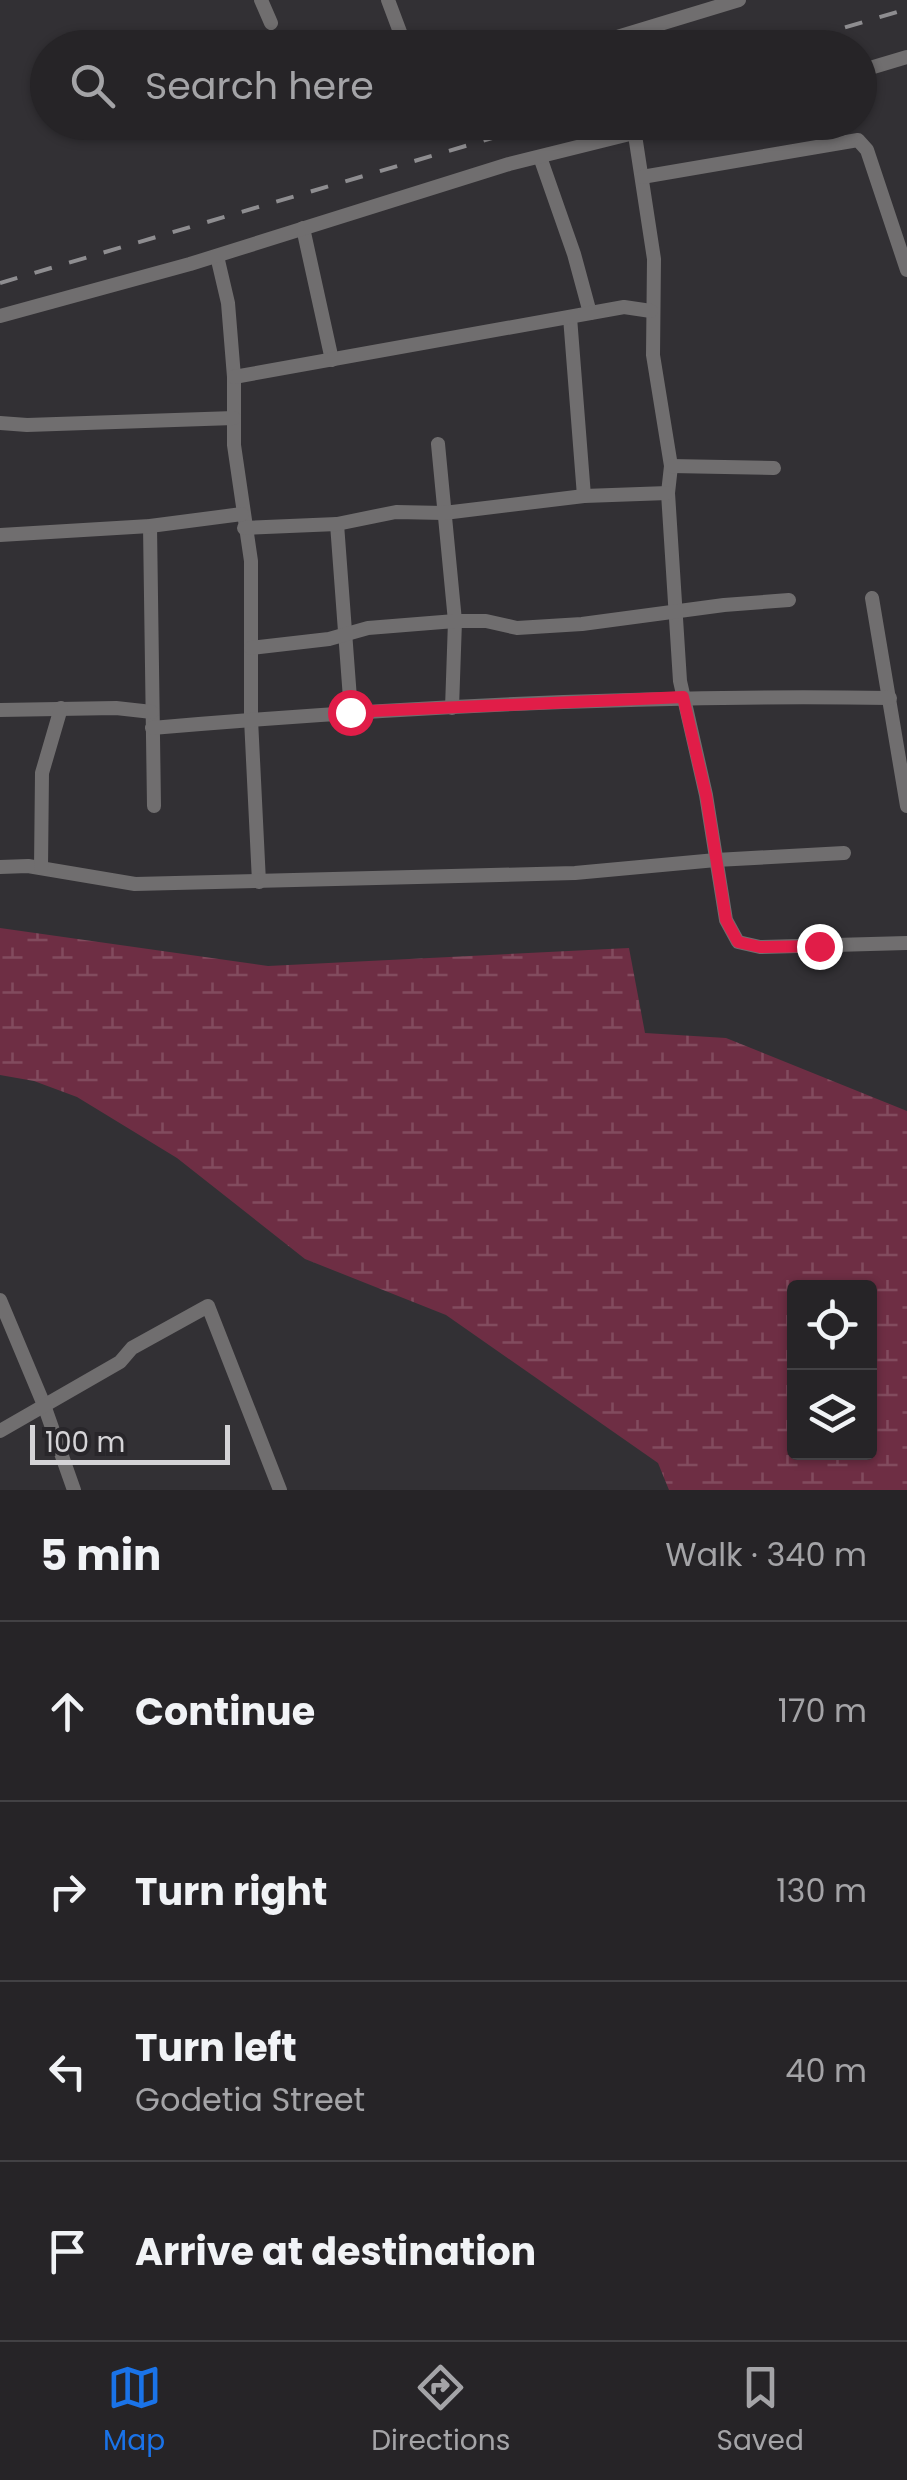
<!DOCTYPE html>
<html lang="en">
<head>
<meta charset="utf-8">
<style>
	:root { --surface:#262427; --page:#2e2c2f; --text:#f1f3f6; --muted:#a4a4a7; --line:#424144; --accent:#1a73e8 }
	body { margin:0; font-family:Poppins,sans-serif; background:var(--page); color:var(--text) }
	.controls { position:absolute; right:30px; bottom:30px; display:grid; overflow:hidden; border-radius:10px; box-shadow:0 2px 8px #0004 }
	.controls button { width:90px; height:90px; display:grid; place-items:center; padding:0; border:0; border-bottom:2px solid var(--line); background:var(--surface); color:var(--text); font:50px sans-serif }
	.scale { position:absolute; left:30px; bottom:25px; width:200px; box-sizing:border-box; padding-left:10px; border:5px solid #d5d4d7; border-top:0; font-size:28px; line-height:35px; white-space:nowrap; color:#d5d4d7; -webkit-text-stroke:8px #28262a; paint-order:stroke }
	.stop { position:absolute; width:30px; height:30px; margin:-22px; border:8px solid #e11d48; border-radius:50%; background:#fff }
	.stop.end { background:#e11d48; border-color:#fff; box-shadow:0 2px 10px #0008 }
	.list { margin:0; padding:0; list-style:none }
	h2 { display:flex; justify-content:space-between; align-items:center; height:130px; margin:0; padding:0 40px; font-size:42px }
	h2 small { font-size:32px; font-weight:400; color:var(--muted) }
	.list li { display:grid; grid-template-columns:65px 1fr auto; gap:30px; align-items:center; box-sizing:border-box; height:180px; padding:0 40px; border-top:2px solid var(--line) }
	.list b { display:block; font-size:38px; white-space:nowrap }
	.list p { margin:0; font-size:32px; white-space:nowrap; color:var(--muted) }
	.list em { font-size:32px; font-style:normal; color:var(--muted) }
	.icon { flex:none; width:55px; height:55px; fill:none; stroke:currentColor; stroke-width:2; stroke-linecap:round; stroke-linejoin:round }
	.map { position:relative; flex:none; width:907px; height:1490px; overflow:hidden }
	.search { position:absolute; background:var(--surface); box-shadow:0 2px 8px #0004; left:30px; right:30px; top:30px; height:110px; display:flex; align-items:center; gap:25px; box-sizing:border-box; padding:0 35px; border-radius:55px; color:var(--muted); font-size:38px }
	.sheet { height:850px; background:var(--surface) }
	nav { display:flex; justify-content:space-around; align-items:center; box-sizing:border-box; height:140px; border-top:2px solid var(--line); background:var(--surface); font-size:28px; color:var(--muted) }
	nav a { display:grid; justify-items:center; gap:5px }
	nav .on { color:var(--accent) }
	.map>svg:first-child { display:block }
</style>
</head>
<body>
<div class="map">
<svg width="907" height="1490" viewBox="0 0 907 1490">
	<defs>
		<pattern id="wetland-marsh" width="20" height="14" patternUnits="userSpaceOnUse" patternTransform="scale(2.5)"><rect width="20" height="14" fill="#6e2e44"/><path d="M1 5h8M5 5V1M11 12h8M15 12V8" fill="none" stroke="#824b5e"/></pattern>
	</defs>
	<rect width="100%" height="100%" fill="#323034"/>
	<path fill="url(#wetland-marsh)" fill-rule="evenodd" d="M0,928L268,966L629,948L645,1033L726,1038L907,1111V1490H669L658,1463L446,1315L305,1259L177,1158L77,1097L34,1081L0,1075ZM794,1288H870V1452H794Z"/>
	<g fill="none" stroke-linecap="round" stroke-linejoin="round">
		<g stroke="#706e6f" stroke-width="14">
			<polyline points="261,0 271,23"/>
			<polyline points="388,0 406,48"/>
			<polyline points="581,48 739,0"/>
			<polyline points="860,71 907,57"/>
			<polyline points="635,135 654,259 653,355 671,466 668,493 680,681 706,795 726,920 738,942 760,947 907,943"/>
			<polyline points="540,157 574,254 590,313"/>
			<polyline points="642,177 858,140 867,150 907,270"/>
			<polyline points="303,228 332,360"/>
			<polyline points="217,256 228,303 234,377 234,445 251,561 251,719 259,882"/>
			<polyline points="0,316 190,264 509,164 678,122"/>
			<polyline points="570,317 584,496"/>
			<polyline points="234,377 624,307 651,311"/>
			<polyline points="0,423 27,425 234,418"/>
			<polyline points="438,444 455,621 452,708"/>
			<polyline points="671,466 774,468"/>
			<polyline points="337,524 351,712"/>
			<polyline points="150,526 154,806"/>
			<polyline points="244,528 337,524 396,512 444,513 584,496 668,493"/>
			<polyline points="0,535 150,526 242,514"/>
			<polyline points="872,598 907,806"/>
			<polyline points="251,648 329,639 368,628 455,621 486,621 517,628 582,624 724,605 789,600"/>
			<polyline points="0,710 116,708 152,712"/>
			<path d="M152,728C397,707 644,694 890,698"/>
			<polyline points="0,867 28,866 135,884 575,873 716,860 844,853"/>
			<polyline points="41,868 42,773 61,708"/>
			<polyline points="0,1300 44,1405 74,1490"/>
			<polyline points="0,1431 120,1362 132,1348 208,1306 280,1490"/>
		</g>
		<g stroke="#8e8d90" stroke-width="4" stroke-dasharray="18 18" stroke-linecap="butt">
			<polyline points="776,48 907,9"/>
			<polyline points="0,283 547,122"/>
		</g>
	</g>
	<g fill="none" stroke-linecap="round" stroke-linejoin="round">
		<polyline stroke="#e11d48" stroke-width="12" points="350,712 683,697 706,795 726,920 738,942 760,947 819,946"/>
	</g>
</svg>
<div class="controls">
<button><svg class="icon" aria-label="locate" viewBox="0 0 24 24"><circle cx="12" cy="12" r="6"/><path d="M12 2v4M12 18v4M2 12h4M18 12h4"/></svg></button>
<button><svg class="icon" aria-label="layers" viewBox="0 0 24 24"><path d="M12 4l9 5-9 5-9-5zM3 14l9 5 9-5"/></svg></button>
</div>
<div class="scale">100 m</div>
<div class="stop" style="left:350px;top:712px"></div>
<div class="stop end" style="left:819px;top:946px"></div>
<div class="search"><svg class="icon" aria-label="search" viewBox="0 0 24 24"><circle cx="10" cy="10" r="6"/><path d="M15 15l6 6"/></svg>Search here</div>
</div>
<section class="sheet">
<h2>5 min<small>Walk · 340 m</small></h2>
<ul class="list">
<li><svg class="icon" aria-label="ahead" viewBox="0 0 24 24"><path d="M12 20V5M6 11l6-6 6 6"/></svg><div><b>Continue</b></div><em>170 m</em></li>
<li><svg class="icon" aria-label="right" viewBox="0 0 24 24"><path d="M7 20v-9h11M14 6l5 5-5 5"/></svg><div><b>Turn right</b></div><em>130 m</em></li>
<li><svg class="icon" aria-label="left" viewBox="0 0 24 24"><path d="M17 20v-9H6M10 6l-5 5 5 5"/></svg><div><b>Turn left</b><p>Godetia Street</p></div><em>40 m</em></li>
<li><svg class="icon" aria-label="arrive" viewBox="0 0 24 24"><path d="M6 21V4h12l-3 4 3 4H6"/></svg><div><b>Arrive at destination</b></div></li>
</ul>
</section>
<nav>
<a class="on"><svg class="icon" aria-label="map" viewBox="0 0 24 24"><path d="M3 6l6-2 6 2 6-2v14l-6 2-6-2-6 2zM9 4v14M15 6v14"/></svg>Map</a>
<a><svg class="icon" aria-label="directions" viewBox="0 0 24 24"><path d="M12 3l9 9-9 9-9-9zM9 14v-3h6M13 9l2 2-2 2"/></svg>Directions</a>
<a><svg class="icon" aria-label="saved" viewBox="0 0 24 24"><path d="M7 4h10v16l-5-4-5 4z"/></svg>Saved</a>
</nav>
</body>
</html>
